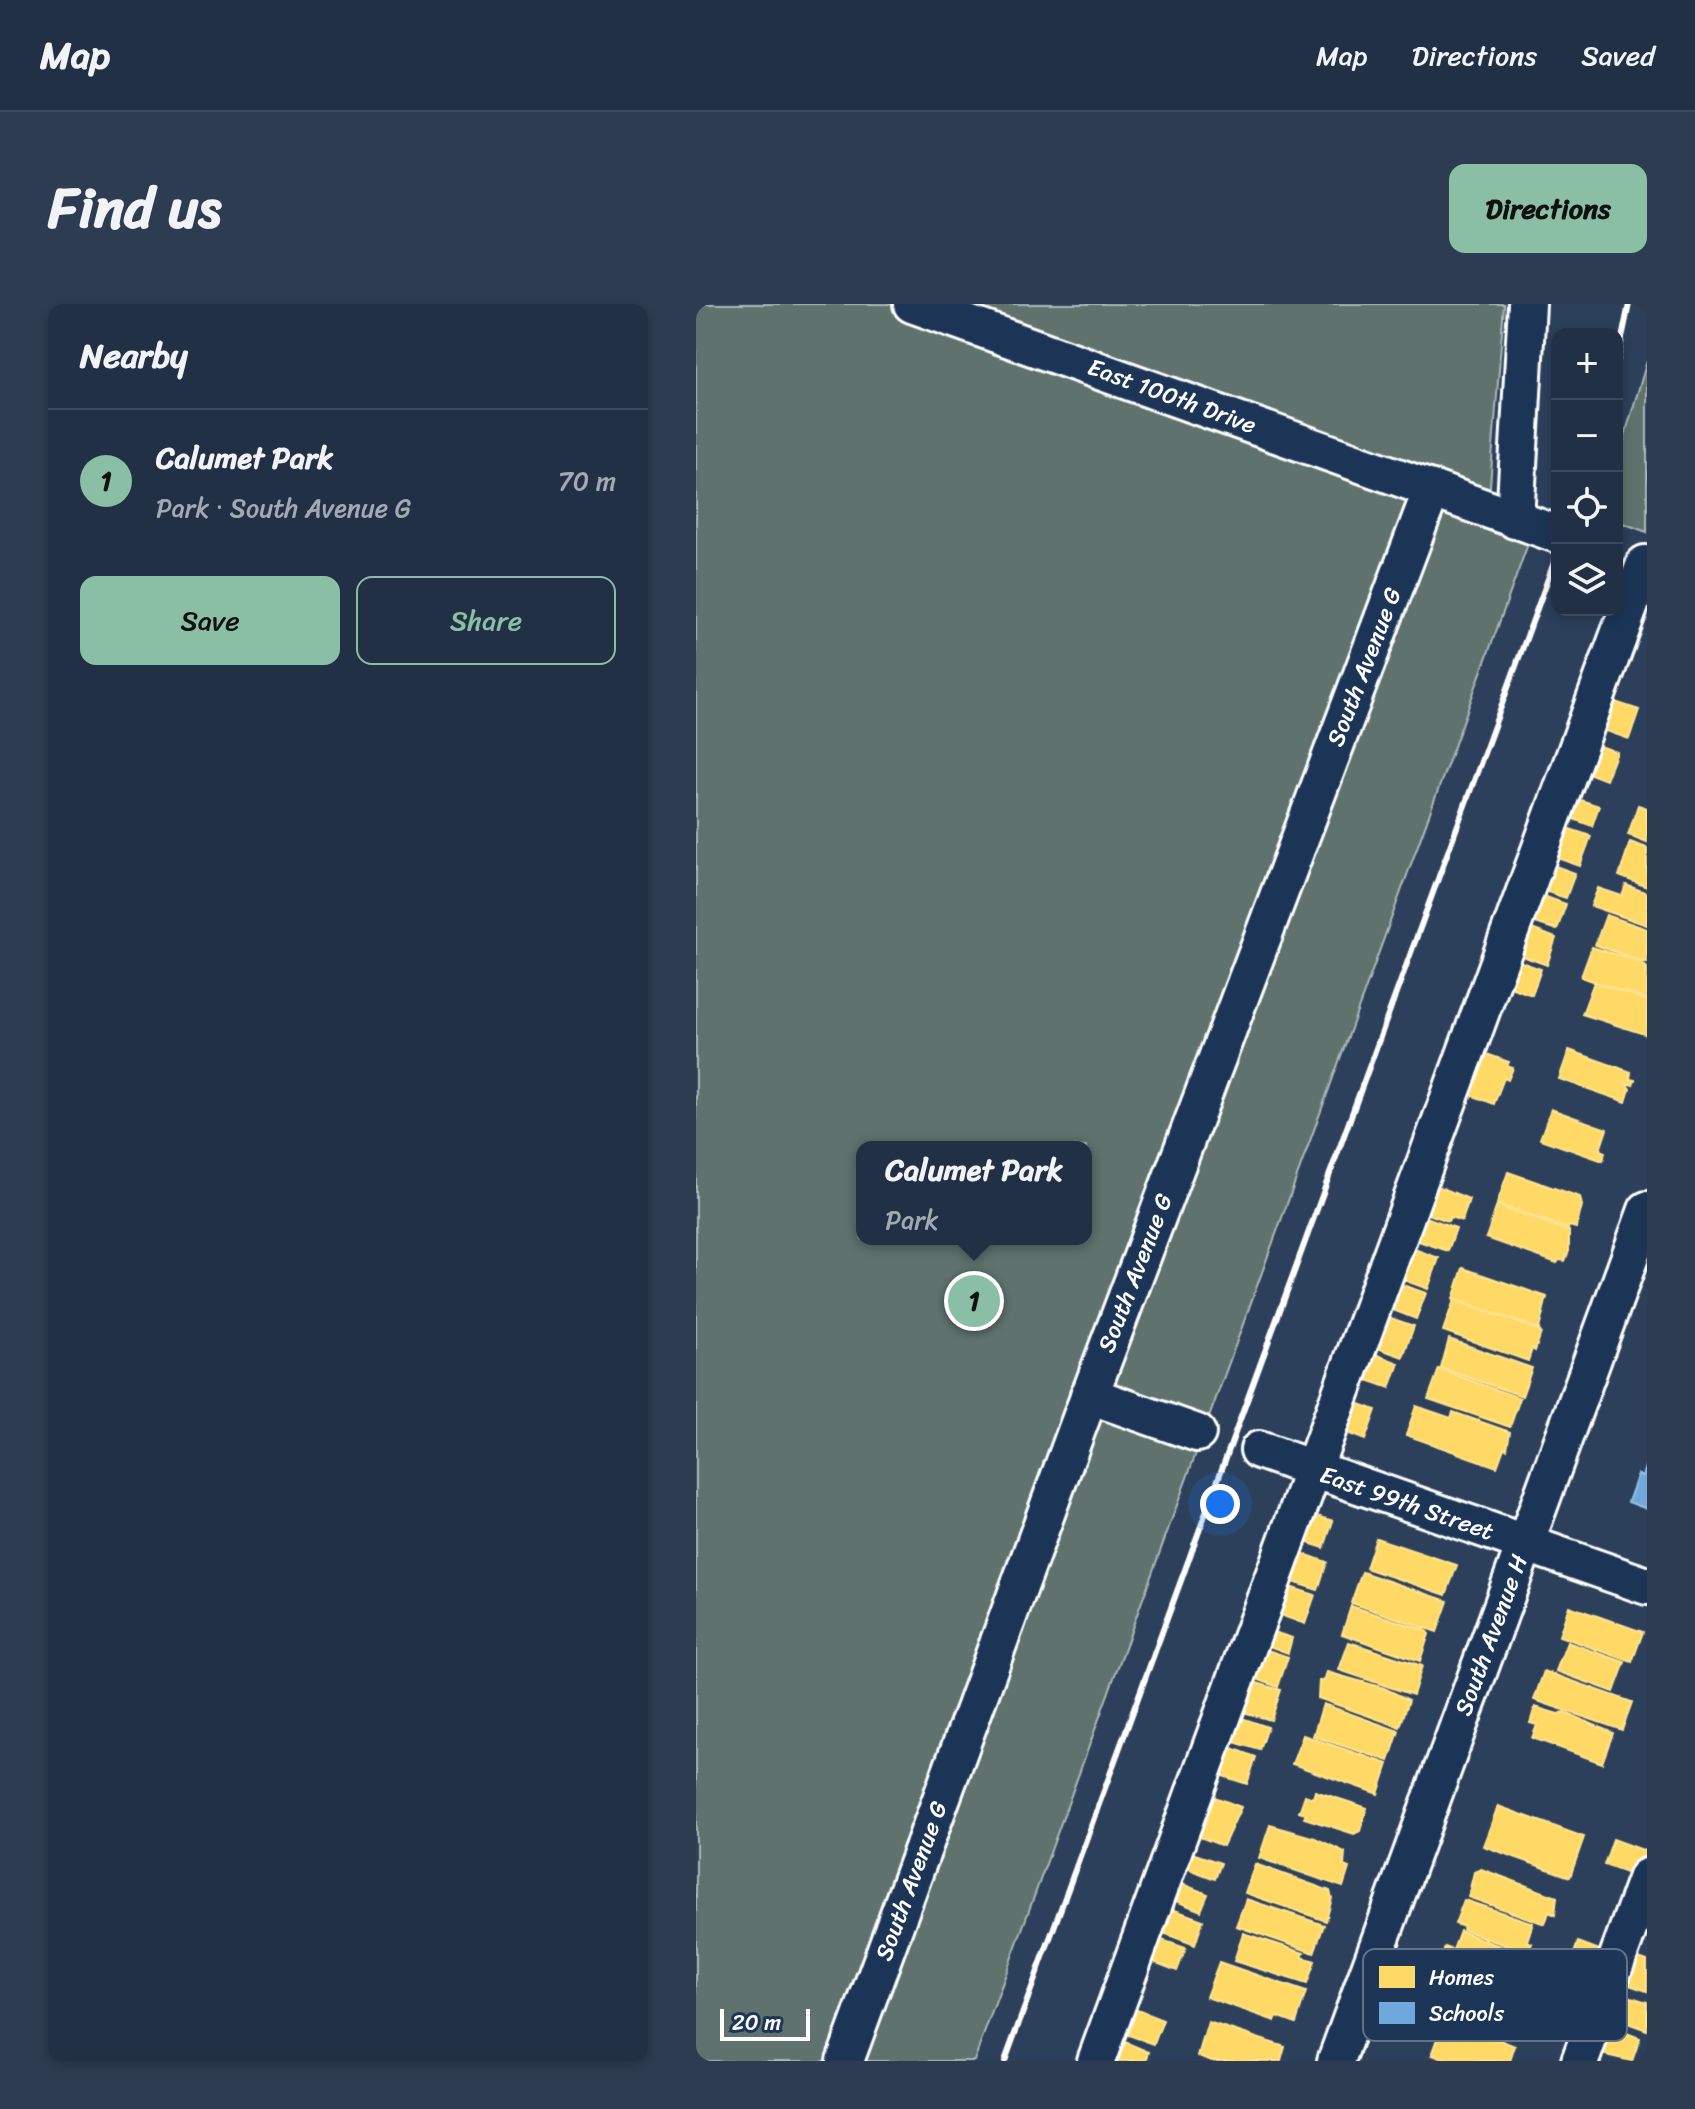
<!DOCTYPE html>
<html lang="en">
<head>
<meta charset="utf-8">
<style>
	:root { --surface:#213045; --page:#2d3c50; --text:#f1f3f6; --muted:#a2a9b3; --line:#3e4b5e; --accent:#8abfa5 }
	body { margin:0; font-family:Sriracha,sans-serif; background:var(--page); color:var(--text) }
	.controls { position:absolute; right:24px; top:24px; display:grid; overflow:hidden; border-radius:16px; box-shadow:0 4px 12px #0003 }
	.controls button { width:72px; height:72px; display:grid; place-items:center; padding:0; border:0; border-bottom:2px solid var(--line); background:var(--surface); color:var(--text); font:40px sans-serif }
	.scale { position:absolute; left:24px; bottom:20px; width:90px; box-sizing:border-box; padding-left:8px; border:4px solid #fff; border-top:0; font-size:22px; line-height:28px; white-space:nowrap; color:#fff; -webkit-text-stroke:6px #1d3557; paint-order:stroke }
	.you { position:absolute; left:524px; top:1200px; width:28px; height:28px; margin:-20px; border:6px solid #fff; border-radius:50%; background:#1a73e8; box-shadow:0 0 0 12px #1a73e833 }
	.badge { display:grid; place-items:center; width:52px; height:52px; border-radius:50%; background:var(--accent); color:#111; font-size:26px; font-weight:700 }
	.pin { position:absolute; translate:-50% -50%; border:4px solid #fff; box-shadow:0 2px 8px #0006 }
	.popup { position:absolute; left:160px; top:837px; width:236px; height:104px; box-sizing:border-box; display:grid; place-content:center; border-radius:16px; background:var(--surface); filter:drop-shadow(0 2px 6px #0005); font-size:26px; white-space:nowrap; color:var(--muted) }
	.popup b { font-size:30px; color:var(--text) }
	.popup::after { content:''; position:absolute; left:50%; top:100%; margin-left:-16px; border:16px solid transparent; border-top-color:var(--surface) }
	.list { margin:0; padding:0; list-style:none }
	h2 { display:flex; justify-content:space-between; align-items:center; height:104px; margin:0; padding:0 32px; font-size:34px }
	h2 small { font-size:26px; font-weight:400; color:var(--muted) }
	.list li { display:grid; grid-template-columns:52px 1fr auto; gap:24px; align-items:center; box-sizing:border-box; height:144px; padding:0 32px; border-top:2px solid var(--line) }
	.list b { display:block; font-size:30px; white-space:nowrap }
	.list p { margin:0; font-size:26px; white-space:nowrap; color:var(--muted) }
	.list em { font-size:26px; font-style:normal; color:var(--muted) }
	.actions { display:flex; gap:16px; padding:24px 32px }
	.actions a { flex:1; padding:18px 0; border:2px solid var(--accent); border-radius:16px; text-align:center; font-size:28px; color:var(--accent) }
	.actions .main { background:var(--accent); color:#111 }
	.icon { flex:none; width:44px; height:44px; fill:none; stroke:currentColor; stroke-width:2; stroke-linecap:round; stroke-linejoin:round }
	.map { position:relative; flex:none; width:951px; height:1757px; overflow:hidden; border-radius:16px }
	header { display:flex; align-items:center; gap:48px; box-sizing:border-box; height:112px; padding:0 40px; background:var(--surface); border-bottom:2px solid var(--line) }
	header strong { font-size:38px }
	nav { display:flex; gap:44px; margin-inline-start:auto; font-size:28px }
	.intro { display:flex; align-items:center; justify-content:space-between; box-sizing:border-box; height:192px; padding:0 48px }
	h1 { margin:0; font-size:56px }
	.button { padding:20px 36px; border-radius:16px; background:var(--accent); color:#111; font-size:28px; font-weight:700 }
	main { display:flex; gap:48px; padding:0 48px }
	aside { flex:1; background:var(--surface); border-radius:16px; box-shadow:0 4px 12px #0003 }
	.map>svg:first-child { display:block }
</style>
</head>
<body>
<header>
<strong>Map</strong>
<nav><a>Map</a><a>Directions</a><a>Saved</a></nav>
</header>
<div class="intro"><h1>Find us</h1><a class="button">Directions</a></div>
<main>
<aside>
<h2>Nearby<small></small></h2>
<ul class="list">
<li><span class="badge">1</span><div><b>Calumet Park</b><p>Park · South Avenue G</p></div><em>70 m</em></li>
</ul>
<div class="actions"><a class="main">Save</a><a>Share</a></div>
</aside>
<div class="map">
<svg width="951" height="1757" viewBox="0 0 951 1757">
	<rect width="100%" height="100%" fill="#2c405c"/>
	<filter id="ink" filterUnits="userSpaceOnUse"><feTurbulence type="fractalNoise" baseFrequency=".0125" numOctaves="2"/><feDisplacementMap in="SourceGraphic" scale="16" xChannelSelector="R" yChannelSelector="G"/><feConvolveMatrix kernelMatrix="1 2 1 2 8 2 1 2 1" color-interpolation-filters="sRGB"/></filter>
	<g filter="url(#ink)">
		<g fill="#5e726d" stroke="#aeb8b6" stroke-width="2" fill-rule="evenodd">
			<path d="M0,0H808L791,221L833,237L278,1757H0ZM166,843H390V935H166Z"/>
			<polygon points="951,57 951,228 921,217 921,158"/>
		</g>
		<g fill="#ffd966" stroke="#ffe494" stroke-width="2">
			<polygon points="910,395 943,406 933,435 899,423"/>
			<polygon points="893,438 921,448 910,476 884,466"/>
			<polygon points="875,493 903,502 896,522 869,512"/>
			<polygon points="942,501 951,504 951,538 932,531"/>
			<polygon points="865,522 895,532 884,562 855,552"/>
			<polygon points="934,538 951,544 951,583 923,572"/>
			<polygon points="851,559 879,569 870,594 842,585"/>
			<polygon points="930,581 951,589 951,621 895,602 902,584 926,592"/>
			<polygon points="839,589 870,600 861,626 830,616"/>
			<polygon points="910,611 951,625 951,659 899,641"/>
			<polygon points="828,622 860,634 851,661 818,649"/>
			<polygon points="896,643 945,658 951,664 951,696 885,673"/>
			<polygon points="814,654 845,665 836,691 805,680"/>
			<polygon points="898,678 951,696 951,731 886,710"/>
			<polygon points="873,746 935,768 934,775 939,776 937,781 930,779 934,785 930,798 863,775"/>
			<polygon points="785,748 813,758 811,762 817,764 812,776 808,774 798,800 770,789"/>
			<polygon points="855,805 911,825 904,846 909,848 907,857 844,835"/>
			<polygon points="812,868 884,893 886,902 880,924 873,922 872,925 801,900"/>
			<polygon points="732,878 773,895 766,917 754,913 752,917 721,906"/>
			<polygon points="801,901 873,927 873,947 869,957 863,956 861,959 790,934"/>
			<polygon points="719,909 760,924 752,947 710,933"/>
			<polygon points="710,942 743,954 732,985 699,973"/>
			<polygon points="767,964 851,993 843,1025 757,995"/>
			<polygon points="698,978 730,989 720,1015 689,1003"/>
			<polygon points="758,996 843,1026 845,1029 839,1047 836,1045 832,1057 747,1027"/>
			<polygon points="689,1012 718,1022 707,1053 678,1043"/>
			<polygon points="753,1035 836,1064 826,1092 745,1064"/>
			<polygon points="671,1047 703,1059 694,1084 662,1073"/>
			<polygon points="743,1065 824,1094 814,1123 732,1095"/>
			<polygon points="653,1096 680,1106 669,1136 643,1126"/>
			<polygon points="720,1102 755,1114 757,1108 814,1128 811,1145 808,1144 801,1163 710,1131"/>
			<polygon points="612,1209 637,1217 628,1244 603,1236"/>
			<polygon points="680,1234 761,1261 750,1291 670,1264"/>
			<polygon points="600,1247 631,1258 622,1286 590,1276"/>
			<polygon points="666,1268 752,1297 741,1328 655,1299"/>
			<polygon points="587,1281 619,1291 609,1320 578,1309"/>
			<polygon points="655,1302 729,1326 733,1330 724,1357 646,1330"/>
			<polygon points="873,1302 947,1328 936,1358 863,1332"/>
			<polygon points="571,1326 596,1334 592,1349 567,1340"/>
			<polygon points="653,1338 726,1362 717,1391 643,1366"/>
			<polygon points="871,1338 929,1358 918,1388 860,1367"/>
			<polygon points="565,1344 592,1353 582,1383 555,1373"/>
			<polygon points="848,1367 936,1398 926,1426 838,1396"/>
			<polygon points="631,1368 688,1384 713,1396 704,1423 622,1394 623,1377 628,1377"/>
			<polygon points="554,1377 585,1386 575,1416 544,1407"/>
			<polygon points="627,1400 703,1427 693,1457 617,1432"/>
			<polygon points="839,1403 862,1410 868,1408 917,1429 906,1459 836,1434 841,1421 834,1419"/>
			<polygon points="543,1413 572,1423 564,1446 535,1437"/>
			<polygon points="607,1431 692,1460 682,1490 596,1460"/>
			<polygon points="534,1443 560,1453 551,1480 524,1471"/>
			<polygon points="619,1487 671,1504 664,1527 658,1530 608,1514 610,1510 603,1508 609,1491 617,1494"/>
			<polygon points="516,1492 545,1503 527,1542 501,1532"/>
			<polygon points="802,1502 888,1533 874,1573 787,1542"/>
			<polygon points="574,1521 619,1534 649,1548 648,1562 653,1564 647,1583 563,1554"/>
			<polygon points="917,1535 950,1547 941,1573 908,1561"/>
			<polygon points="496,1549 525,1559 519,1575 490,1564"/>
			<polygon points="559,1560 634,1587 636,1594 630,1617 549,1589"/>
			<polygon points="785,1565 861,1593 859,1611 853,1608 849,1620 772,1593 778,1568"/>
			<polygon points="486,1580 512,1590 505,1607 480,1597"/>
			<polygon points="550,1595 628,1621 618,1649 540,1622"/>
			<polygon points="768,1596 837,1619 831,1637 836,1639 834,1645 828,1643 827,1648 767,1626 768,1623 759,1620"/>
			<polygon points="476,1605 507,1616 499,1641 467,1629"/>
			<polygon points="764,1627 830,1652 818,1683 745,1656 749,1643 757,1646"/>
			<polygon points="547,1629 608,1649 606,1653 619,1657 611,1680 538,1657"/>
			<polygon points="463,1635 490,1644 481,1667 455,1657"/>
			<polygon points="882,1638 909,1648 899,1675 873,1664"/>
			<polygon points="940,1653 951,1657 951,1687 930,1680"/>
			<polygon points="523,1658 610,1688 600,1719 581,1712 579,1717 510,1693"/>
			<polygon points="873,1669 901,1678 890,1707 862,1697"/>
			<polygon points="929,1691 951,1698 951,1726 920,1715"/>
			<polygon points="441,1706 467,1716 458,1740 432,1731"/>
			<polygon points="749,1716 770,1723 772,1718 796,1727 794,1732 819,1742 814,1757 753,1757 736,1751"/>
			<polygon points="512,1718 589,1743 585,1757 516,1757 502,1752"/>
			<polygon points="915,1723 944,1734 936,1757 905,1750"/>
			<polygon points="429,1738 453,1748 450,1757 423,1757"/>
		</g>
		<polygon fill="#6fa8dc" stroke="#9ac2e6" stroke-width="2" points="951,1160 951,1205 932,1198 942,1170 947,1172"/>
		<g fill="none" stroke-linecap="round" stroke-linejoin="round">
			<defs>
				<g id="minor">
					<polyline points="216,0 861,230"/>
					<polyline points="819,216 831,0"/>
					<polyline points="393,1091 501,1129"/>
					<polyline points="563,1146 951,1282"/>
					<polyline points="149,1757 381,1125 736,185"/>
					<polyline points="400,1757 949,260"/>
					<polyline points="640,1757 951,906"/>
					<polyline points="884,1757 951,1573"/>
				</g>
			</defs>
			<use href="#minor" stroke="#fff" stroke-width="42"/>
			<use href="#minor" stroke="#1d3557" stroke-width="36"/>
			<g stroke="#fff" stroke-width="6">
				<polyline points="921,59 933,0"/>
				<polyline points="309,1757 861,250"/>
			</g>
		</g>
	</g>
	<g text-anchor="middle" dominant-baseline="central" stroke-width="8" stroke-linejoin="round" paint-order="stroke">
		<g font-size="24" fill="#fff" stroke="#1d3557">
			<text transform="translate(476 92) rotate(20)">East 100th Drive</text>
			<text transform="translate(668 363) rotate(-69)">South Avenue G</text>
			<text transform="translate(439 969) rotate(-69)">South Avenue G</text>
			<text transform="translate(711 1199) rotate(19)">East 99th Street</text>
			<text transform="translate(795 1331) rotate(-70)">South Avenue H</text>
			<text transform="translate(215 1577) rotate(-70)">South Avenue G</text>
		</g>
	</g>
	<rect x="667" y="1645" width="264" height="92" rx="12" fill="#1d3557" stroke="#617289" stroke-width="2"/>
	<rect x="683" y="1662" width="36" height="22" fill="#ffd966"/>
	<rect x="683" y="1698" width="36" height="22" fill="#6fa8dc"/>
	<g font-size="22" fill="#fff">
		<text x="733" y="1681">Homes</text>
		<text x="733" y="1717">Schools</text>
	</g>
</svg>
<div class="controls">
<button>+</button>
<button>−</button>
<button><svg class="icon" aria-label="locate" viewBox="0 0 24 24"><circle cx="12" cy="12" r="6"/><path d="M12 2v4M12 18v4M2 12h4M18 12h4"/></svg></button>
<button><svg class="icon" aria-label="layers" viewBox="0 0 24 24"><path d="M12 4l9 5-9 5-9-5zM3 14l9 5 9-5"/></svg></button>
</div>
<div class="scale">20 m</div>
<div class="you"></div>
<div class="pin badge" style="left:278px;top:997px">1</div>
<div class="popup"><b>Calumet Park</b>Park</div>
</div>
</main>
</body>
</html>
